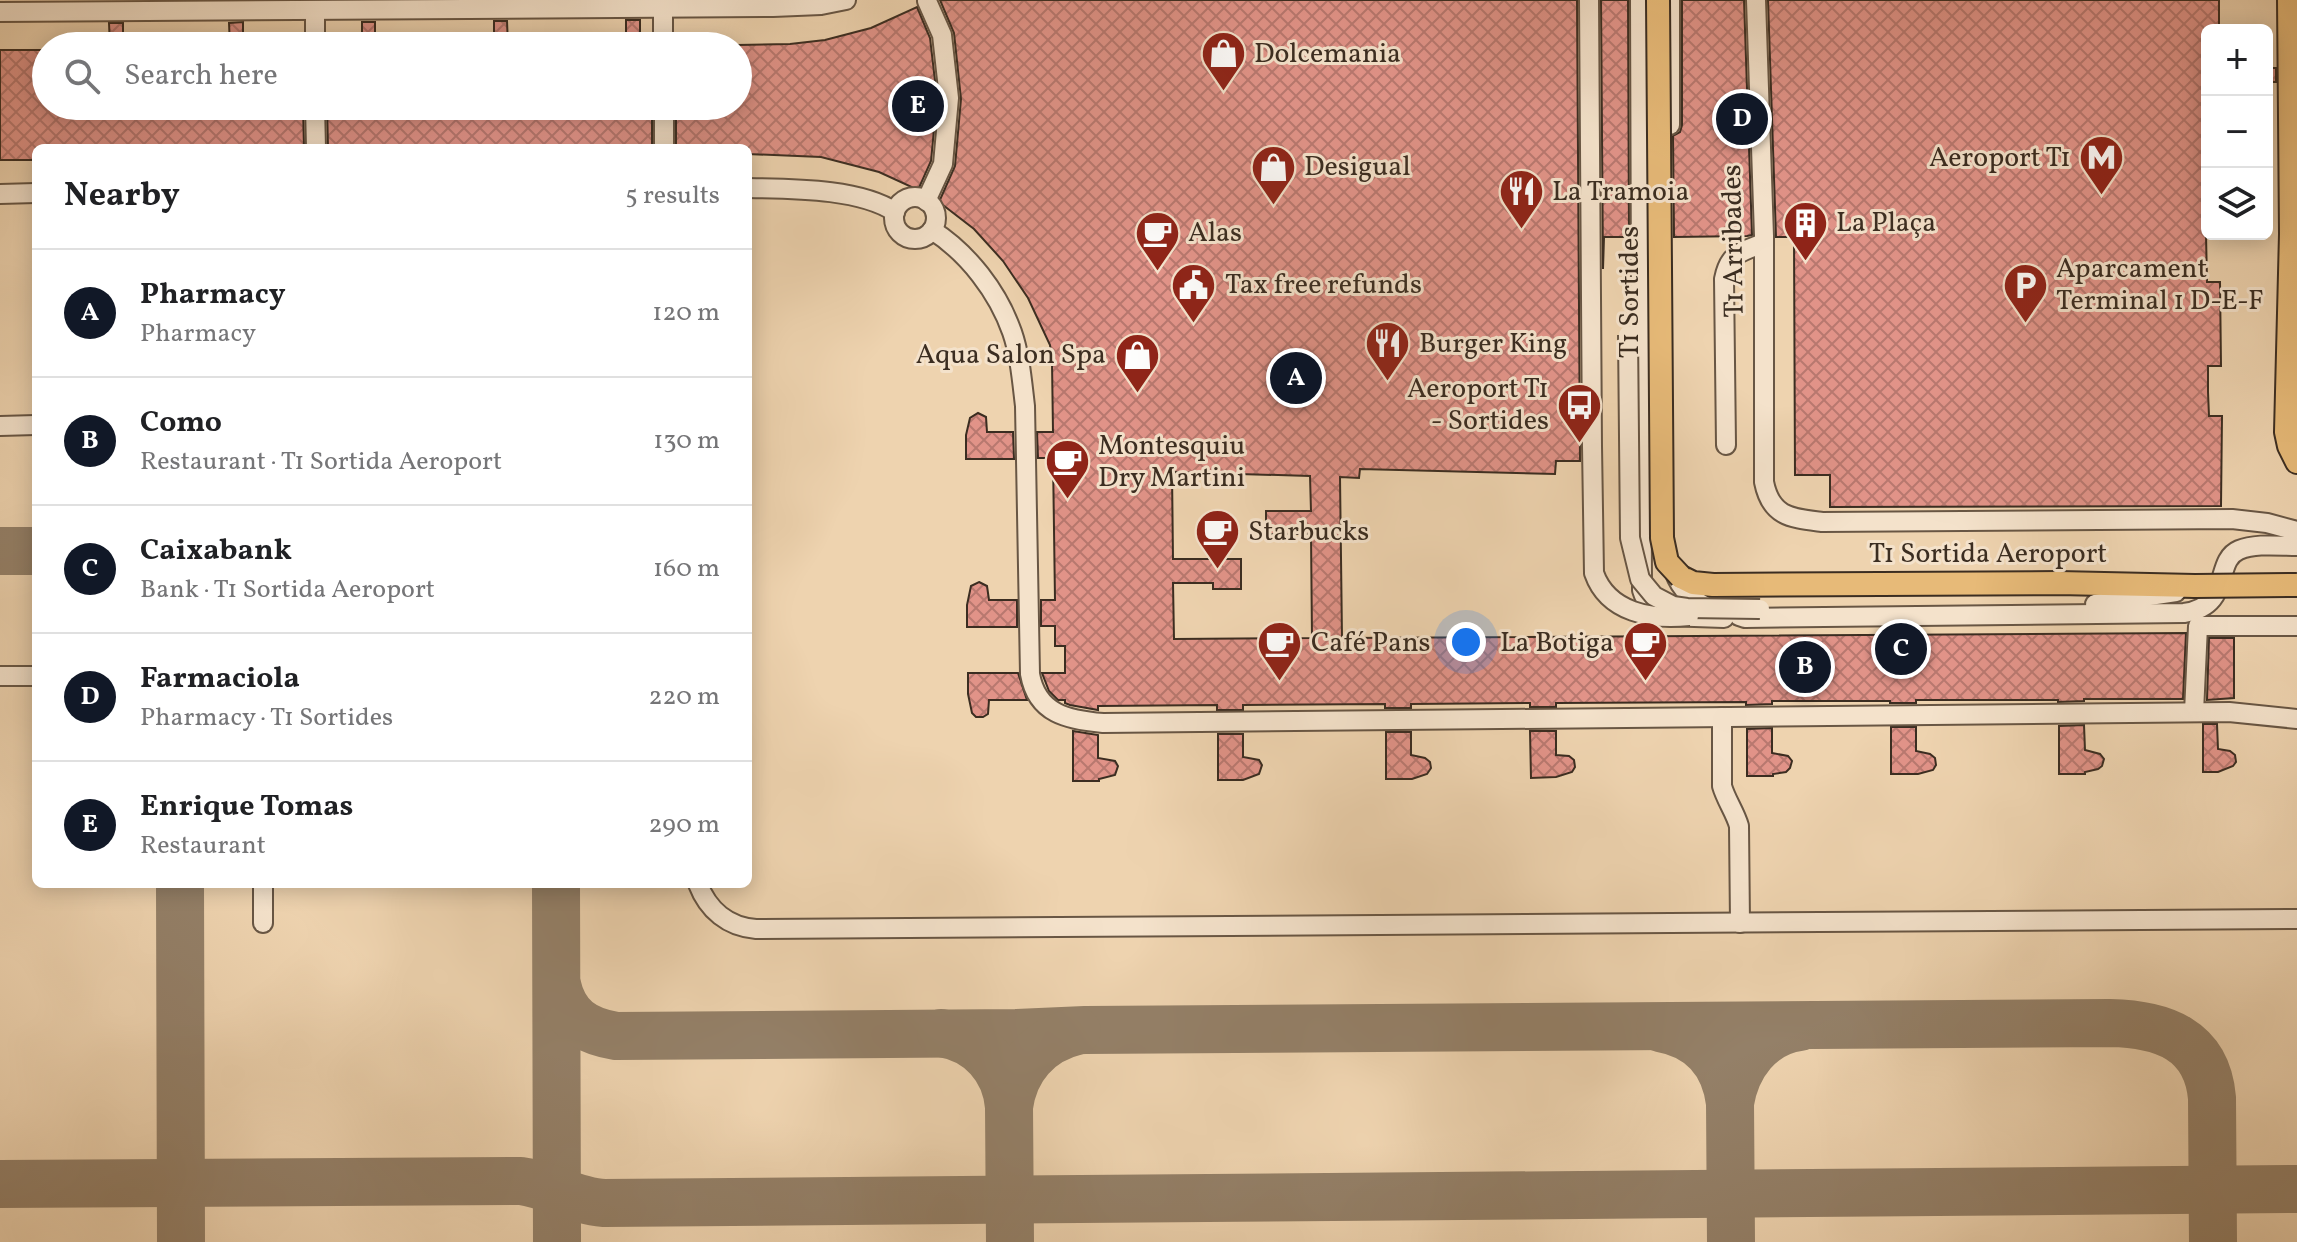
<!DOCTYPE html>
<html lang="en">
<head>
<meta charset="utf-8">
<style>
	:root { --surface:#fff; --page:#f2f2f2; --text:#202124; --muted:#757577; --line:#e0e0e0; --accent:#111827 }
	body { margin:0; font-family:Vollkorn,serif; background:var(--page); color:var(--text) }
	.controls { position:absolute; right:24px; top:24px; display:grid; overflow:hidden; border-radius:12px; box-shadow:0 4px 20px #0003 }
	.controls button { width:72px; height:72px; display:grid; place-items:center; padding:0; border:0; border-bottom:2px solid var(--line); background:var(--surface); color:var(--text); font:40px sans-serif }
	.you { position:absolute; left:1466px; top:642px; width:28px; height:28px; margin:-20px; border:6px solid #fff; border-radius:50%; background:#1a73e8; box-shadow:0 0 0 12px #1a73e833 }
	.badge { display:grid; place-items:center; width:52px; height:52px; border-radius:50%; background:var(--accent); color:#fff; font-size:26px; font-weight:700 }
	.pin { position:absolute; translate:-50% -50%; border:4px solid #fff; box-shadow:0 2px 8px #0006 }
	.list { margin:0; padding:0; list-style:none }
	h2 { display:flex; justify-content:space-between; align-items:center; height:104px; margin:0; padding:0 32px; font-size:34px }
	h2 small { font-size:26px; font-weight:400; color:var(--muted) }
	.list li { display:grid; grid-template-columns:52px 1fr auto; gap:24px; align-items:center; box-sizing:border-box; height:128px; padding:0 32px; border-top:2px solid var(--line) }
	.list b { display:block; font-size:30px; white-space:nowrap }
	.list p { margin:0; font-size:26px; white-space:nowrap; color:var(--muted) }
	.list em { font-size:26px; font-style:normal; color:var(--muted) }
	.icon { flex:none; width:44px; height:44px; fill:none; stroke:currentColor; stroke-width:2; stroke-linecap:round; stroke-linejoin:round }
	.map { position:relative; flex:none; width:2297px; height:1242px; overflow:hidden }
	.search { position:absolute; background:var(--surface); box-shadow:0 4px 20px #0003; left:32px; top:32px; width:720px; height:88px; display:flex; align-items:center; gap:20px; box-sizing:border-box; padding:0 28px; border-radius:44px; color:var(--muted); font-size:30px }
	.panel { position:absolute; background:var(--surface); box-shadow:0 4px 20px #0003; left:32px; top:144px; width:720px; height:744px; border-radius:12px }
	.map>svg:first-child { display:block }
</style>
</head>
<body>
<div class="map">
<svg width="2297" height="1242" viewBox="0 0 2297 1242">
	<defs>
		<pattern id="building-cross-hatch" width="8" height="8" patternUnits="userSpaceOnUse" patternTransform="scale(2)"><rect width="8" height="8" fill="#e19388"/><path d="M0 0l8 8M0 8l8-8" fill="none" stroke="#b8786f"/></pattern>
	</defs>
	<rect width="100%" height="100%" fill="#eed3af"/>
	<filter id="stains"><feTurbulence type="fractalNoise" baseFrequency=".0025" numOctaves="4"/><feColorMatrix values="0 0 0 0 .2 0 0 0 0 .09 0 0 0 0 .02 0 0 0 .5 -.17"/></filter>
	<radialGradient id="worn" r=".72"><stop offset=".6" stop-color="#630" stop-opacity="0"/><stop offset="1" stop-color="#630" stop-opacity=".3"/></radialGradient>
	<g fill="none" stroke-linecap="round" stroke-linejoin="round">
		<g stroke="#948068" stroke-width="48">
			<polyline points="0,551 36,551"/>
			<polyline points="180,884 181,1242"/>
			<polyline points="556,884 557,1242"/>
			<path d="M557,985C564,1017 584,1031 616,1036L1016,1033L1085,1030L2110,1023C2162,1024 2207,1039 2212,1098L2213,1242"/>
			<path d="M1660,1028C1701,1035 1725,1062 1730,1103C1736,1066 1760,1032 1800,1027"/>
			<path d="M941,1033C979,1039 1006,1068 1009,1107C1014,1068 1039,1040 1077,1031"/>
			<polyline points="1730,1103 1731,1242"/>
			<polyline points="1009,1107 1010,1242"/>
			<path d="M0,1184L521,1181C550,1185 575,1201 604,1203L2297,1189"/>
		</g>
	</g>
	<g fill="url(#building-cross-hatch)" stroke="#3b2d21" stroke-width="2" fill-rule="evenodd">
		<path d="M940,0H1577L1580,461H1556L1555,474L1360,469L1359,478L1340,477L1342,638L2186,633L2183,699H2084V701L2058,702V700H1916V703H1890V701H1772V704L1746,705V702L1556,703V707H1530V703L1411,704V708H1385V704L1243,705V710H1217V705L1098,706V710L1070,705L1065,703V700H1058L1049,691L1042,673H1065V646H1055V626H1041V600H1055L1053,458H1038L1037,432H1053L1052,362L1050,345L1028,298L1003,261L974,229L939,202L955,166L961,99L954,33ZM1172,472L1310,476L1311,511H1266V534H1311L1312,638L1174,639L1173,583H1213V589H1241V559H1173Z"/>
		<polygon points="1601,0 1628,0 1629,237 1604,237 1603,269"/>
		<polygon points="1682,0 1744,0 1752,235 1747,236 1674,237 1673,136 1680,132 1682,125"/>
		<polygon points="1768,0 2219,0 2219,30 2207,30 2206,234 2207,282 2220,282 2221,366 2208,366 2208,392 2209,416 2222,416 2221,506 1830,507 1830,475 1795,475 1794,237 1776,237"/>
		<polygon points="917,7 930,38 937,98 931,161 918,190 879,172 821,157 748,154 748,148 676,148 676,106 738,106 738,45 790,44 825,40 871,28"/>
		<rect x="626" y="20" width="14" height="26"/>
		<polygon points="494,21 507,21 508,46 494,46"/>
		<polygon points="243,22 243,46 230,46 229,23"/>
		<rect x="362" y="22" width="13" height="24"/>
		<polygon points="109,23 123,23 123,46 110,46"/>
		<polygon points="0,50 46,50 46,106 303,106 304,148 36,148 36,160 0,160"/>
		<rect x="2267" y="68" width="9" height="14"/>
		<polygon points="327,106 652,106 652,148 328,148"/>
		<polygon points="978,413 986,417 987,432 1013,432 1014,459 966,459 966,435 970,418"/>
		<polygon points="979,582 987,586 989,600 1017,600 1017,627 967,627 967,605 971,586"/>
		<polygon points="2209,638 2234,638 2234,698 2207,700"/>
		<polygon points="968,673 1018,673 1027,700 989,700 988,714 983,717 976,717 972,713 968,694"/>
		<polygon points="2203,724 2217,724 2218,749 2230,751 2235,755 2236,762 2233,766 2218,772 2203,772"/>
		<polygon points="2084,725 2085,750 2100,754 2104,759 2102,766 2098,769 2085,772 2085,774 2059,774 2059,726"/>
		<polygon points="1891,727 1916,727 1916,751 1930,754 1935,758 1936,765 1933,770 1918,774 1891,774"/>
		<polygon points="1772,728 1772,753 1788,756 1792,761 1790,768 1786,772 1773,774 1773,776 1747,776 1747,729"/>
		<polygon points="1073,731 1098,735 1098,758 1115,761 1118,766 1115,775 1099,779 1099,781 1073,781"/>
		<polygon points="1530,731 1556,731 1556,755 1569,756 1574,760 1575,767 1572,772 1556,777 1531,778"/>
		<polygon points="1386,732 1411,732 1411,755 1425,758 1430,762 1431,768 1427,774 1412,779 1386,779"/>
		<polygon points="1218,734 1243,734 1243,757 1259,760 1262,765 1259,774 1243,780 1218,780"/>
	</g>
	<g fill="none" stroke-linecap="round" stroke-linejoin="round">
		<defs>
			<g id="minor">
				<polyline points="1589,0 1592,446"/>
				<path d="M1640,0L1642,590C1646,603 1652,611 1665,616L1724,618"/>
				<path d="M1756,0L1764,236V482C1771,517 1791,518 1822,522L2232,519L2267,523L2297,531"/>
				<polyline points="663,8 663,46"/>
				<polyline points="315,10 315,46"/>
				<polyline points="0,12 773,7 821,5 846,0"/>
				<polyline points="315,106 316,148"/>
				<polyline points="664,106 664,148"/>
				<polyline points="1670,125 1670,0"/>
				<path d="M748,188C790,189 859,188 895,212"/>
				<polyline points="0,194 36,193"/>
				<circle cx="915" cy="218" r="21"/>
				<polyline points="926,201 943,164 949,98 942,35 927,1"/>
				<path d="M932,230C968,253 998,292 1012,332C1020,355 1022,381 1025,406L1030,674C1037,714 1068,720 1103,723L2229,712L2297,719"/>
				<polyline points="0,426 36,425"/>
				<path d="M1726,445L1724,279C1729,253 1741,252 1764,243"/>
				<path d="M1674,571C1681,591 1694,602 1714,610"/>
				<polyline points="2095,604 2176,592"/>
				<path d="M1739,616L1745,618L2184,613C2233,606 2213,561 2239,550C2256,543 2279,546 2297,546"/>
				<polyline points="0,676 36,676"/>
				<polyline points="2194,712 2198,626 2297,626"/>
				<path d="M1722,717V786C1726,800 1735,812 1739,826L1740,923"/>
				<polyline points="263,884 263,923"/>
				<path d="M698,884C708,910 728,927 756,929L2297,919"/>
			</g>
			<g id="major">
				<polyline points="2289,0 2291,234 2286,432 2289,446 2297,462"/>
				<polyline points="1681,577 1693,583 1713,585 2059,583 2195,586"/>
			</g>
		</defs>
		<use href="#minor" stroke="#685644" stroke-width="22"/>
		<use href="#major" stroke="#3b2d21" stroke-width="26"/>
		<use href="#minor" stroke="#f4e2cb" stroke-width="18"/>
		<use href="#major" stroke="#e7ba78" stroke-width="22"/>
		<defs>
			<g id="minor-bridge">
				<polyline points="1628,335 1630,538 1640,579 1654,596 1673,606 1687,608 1760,609"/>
				<path d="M1592,446L1594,573C1608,613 1652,620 1689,616"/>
			</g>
			<g id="major-bridge">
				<polyline points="1658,0 1662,538 1667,562 1681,577"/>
				<polyline points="2195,586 2297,585"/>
			</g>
		</defs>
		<use href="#minor-bridge" stroke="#685644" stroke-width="22" stroke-linecap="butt"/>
		<use href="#major-bridge" stroke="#3b2d21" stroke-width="26" stroke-linecap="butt"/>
		<use href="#minor-bridge" stroke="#f4e2cb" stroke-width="18"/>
		<use href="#major-bridge" stroke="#e7ba78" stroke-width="22"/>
	</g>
	<defs>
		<symbol id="shop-pin" viewBox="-11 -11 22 30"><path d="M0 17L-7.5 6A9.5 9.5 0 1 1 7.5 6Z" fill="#8f2418" stroke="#f4e2cb"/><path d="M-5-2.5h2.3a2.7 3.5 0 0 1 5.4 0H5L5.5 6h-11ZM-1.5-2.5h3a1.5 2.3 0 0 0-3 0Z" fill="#fff"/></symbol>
		<symbol id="metro-pin" viewBox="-11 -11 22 30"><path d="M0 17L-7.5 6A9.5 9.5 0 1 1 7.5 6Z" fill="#8f2418" stroke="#f4e2cb"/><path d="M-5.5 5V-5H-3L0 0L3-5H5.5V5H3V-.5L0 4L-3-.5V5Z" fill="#fff"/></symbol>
		<symbol id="restaurant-pin" viewBox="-11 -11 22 30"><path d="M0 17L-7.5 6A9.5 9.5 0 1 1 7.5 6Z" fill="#8f2418" stroke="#f4e2cb"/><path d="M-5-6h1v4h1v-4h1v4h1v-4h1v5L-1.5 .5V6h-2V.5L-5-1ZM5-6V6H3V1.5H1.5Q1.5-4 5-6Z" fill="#fff"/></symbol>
		<symbol id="building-pin" viewBox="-11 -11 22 30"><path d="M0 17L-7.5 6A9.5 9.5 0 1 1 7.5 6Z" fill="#8f2418" stroke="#f4e2cb"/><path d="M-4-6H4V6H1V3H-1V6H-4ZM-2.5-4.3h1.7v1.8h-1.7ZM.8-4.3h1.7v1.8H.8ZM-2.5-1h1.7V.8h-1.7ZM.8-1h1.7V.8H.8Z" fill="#fff"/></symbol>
		<symbol id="cafe-pin" viewBox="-11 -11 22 30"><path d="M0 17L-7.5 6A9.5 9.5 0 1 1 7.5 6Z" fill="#8f2418" stroke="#f4e2cb"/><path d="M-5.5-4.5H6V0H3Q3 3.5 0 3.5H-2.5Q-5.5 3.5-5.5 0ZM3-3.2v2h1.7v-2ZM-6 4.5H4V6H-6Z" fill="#fff"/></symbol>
		<symbol id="civic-pin" viewBox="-11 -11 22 30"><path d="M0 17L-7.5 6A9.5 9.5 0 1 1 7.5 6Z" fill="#8f2418" stroke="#f4e2cb"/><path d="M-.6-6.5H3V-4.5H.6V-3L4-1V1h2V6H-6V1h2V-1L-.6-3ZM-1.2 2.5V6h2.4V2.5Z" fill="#fff"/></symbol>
		<symbol id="parking-pin" viewBox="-11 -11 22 30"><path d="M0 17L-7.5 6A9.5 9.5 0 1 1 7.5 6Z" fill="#8f2418" stroke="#f4e2cb"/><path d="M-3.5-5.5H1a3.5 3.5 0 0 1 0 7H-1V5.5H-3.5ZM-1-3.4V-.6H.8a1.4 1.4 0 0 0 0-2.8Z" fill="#fff"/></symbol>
		<symbol id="bus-pin" viewBox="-11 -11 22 30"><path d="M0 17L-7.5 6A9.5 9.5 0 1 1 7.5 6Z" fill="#8f2418" stroke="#f4e2cb"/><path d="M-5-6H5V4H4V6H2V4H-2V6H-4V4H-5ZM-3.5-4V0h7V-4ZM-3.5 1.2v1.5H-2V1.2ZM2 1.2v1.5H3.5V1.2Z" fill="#fff"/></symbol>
	</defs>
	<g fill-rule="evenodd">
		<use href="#shop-pin" x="1198" y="28" width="51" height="69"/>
		<use href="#metro-pin" x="2076" y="132" width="51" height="69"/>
		<use href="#shop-pin" x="1248" y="142" width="51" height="69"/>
		<use href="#restaurant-pin" x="1496" y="166" width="51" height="69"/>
		<use href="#building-pin" x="1780" y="198" width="51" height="69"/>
		<use href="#cafe-pin" x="1132" y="208" width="51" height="69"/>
		<use href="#civic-pin" x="1168" y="260" width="51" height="69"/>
		<use href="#parking-pin" x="2000" y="260" width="51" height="69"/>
		<use href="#restaurant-pin" x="1362" y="318" width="51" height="69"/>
		<use href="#shop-pin" x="1112" y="330" width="51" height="69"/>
		<use href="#bus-pin" x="1554" y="380" width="51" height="69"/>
		<use href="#cafe-pin" x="1042" y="436" width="51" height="69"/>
		<use href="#cafe-pin" x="1192" y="506" width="51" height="69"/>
		<use href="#cafe-pin" x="1254" y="618" width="51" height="69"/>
		<use href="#cafe-pin" x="1620" y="618" width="51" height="69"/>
	</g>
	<g text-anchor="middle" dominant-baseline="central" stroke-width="6" stroke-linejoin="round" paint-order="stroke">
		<g font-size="28" fill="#3b2d21" stroke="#f4e2cb" text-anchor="start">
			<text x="1254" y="54">Dolcemania</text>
			<text x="2071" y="158" text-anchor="end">Aeroport T1</text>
			<text x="1304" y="167">Desigual</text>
			<text x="1552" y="192">La Tramoia</text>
			<text x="1836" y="223">La Plaça</text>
			<text x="1188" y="233">Alas</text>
			<text x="2056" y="269">Aparcament<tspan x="2056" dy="32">Terminal 1 D-E-F</tspan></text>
			<text x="1225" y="285">Tax free refunds</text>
			<text x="1419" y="344">Burger King</text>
			<text x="1106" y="355" text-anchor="end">Aqua Salon Spa</text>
			<text x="1549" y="389" text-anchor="end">Aeroport T1<tspan x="1549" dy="32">- Sortides</tspan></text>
			<text x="1098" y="446">Montesquiu<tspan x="1098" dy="32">Dry Martini</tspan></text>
			<text x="1248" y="532">Starbucks</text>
			<text x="1311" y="643">Café Pans</text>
			<text x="1614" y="643" text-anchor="end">La Botiga</text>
		</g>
		<g font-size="28" fill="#3b2d21" stroke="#f4e2cb">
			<text transform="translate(1734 241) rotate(-91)">T1 Arribades</text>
			<text transform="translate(1630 292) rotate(-90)">T1 Sortides</text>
			<text x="1988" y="554">T1 Sortida Aeroport</text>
		</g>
	</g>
	<rect width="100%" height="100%" filter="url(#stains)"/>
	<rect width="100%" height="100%" fill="url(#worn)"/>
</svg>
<div class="controls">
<button>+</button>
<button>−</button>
<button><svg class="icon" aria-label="layers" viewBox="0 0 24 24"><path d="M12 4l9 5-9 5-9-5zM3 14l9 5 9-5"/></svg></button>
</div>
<div class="you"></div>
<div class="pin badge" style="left:1296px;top:378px">A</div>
<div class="pin badge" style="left:1805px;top:667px">B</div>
<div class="pin badge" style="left:1901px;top:649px">C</div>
<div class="pin badge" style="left:1742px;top:119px">D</div>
<div class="pin badge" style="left:918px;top:106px">E</div>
<div class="search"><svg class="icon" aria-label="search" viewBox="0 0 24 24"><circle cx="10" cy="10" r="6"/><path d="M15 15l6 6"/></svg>Search here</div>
<section class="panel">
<h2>Nearby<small>5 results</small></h2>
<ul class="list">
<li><span class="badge">A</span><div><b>Pharmacy</b><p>Pharmacy</p></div><em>120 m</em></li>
<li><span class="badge">B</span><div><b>Como</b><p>Restaurant · T1 Sortida Aeroport</p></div><em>130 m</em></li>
<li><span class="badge">C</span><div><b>Caixabank</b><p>Bank · T1 Sortida Aeroport</p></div><em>160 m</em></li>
<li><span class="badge">D</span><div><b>Farmaciola</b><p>Pharmacy · T1 Sortides</p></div><em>220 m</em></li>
<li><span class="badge">E</span><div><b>Enrique Tomas</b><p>Restaurant</p></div><em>290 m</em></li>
</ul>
</section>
</div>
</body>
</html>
